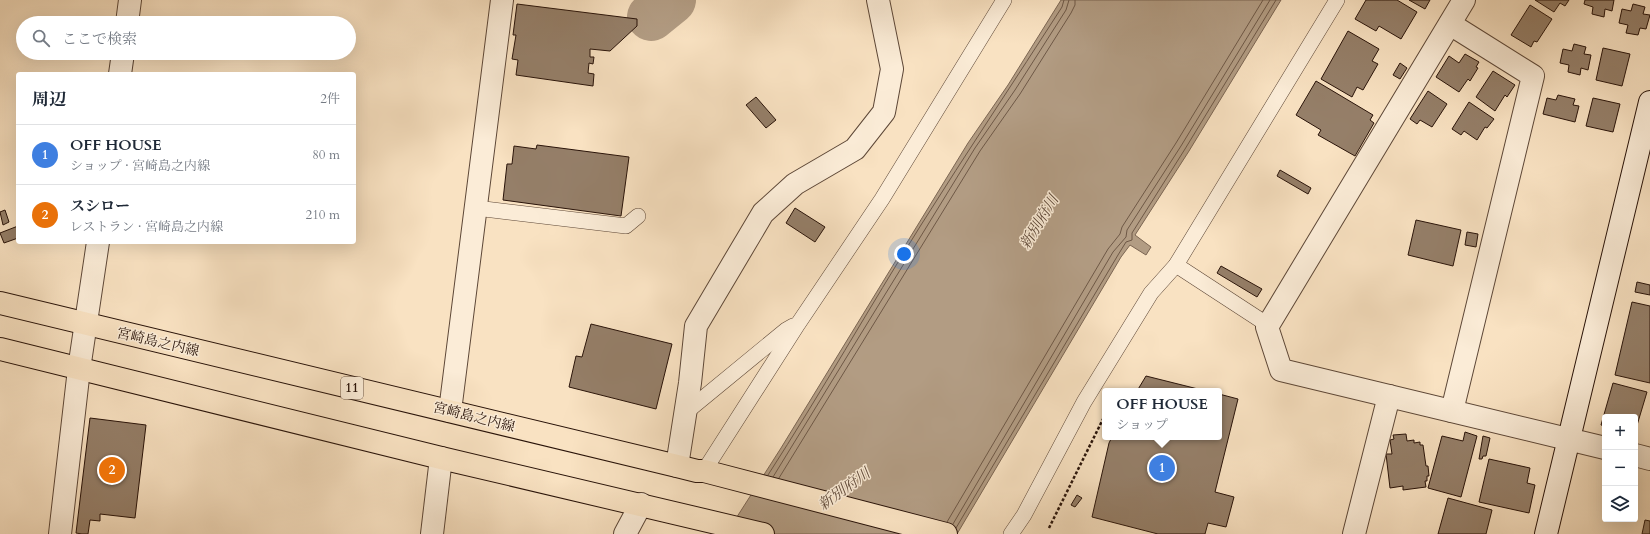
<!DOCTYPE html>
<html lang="ja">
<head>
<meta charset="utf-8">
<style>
	:root { --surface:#fff; --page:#f2f2f3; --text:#1f2937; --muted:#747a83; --line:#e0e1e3; --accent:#db2777 }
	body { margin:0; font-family:Cardo,"Noto Serif JP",serif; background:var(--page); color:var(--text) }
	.controls { position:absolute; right:12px; bottom:12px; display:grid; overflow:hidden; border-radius:4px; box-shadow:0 4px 16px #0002 }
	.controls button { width:36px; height:36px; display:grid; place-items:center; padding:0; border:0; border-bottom:1px solid var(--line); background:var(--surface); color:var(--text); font:20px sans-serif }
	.you { position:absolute; left:904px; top:254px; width:14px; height:14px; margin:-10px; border:3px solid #fff; border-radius:50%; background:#1a73e8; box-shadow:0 0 0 6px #1a73e833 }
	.badge { display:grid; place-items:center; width:26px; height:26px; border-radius:50%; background:var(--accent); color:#fff; font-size:13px; font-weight:700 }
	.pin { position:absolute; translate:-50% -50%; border:2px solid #fff; box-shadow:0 1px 4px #0006 }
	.popup { position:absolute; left:1102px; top:388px; width:120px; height:52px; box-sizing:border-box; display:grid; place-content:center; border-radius:4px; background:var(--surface); filter:drop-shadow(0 1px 3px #0005); font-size:13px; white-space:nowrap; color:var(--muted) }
	.popup b { font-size:15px; color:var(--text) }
	.popup::after { content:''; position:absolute; left:50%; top:100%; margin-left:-8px; border:8px solid transparent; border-top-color:var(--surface) }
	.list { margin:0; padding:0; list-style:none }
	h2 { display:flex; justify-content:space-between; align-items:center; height:52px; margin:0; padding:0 16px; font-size:17px }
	h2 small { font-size:13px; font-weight:400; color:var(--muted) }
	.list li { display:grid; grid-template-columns:26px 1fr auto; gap:12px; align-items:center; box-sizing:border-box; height:60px; padding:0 16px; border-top:1px solid var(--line) }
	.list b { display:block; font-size:15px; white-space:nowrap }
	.list p { margin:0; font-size:13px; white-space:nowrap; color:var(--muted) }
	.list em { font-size:13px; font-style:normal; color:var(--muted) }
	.icon { flex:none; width:22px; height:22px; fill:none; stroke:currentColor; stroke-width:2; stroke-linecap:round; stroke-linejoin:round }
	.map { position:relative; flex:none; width:1650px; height:534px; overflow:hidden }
	.search { position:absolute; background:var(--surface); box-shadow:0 4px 16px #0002; left:16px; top:16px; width:340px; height:44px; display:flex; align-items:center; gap:10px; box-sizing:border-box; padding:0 14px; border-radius:22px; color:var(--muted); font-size:15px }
	.panel { position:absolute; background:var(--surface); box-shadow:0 4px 16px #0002; left:16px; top:72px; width:340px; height:172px; border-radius:4px }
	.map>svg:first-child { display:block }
</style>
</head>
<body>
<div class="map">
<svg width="1650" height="534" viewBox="0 0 1650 534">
	<rect width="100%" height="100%" fill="#f9e2c2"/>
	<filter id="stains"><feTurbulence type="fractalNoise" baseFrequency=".005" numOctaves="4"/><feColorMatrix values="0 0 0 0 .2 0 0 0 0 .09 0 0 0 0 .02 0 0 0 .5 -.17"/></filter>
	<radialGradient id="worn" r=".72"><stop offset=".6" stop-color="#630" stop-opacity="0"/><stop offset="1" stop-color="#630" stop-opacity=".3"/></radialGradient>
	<polygon fill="#b29c83" stroke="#7b6552" points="1061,0 1281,0 1189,151 1135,235 1151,247 1146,255 1130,245 1121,257 957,534 726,534 781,448 968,143 1008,85"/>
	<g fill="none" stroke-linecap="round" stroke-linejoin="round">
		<g stroke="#6e5846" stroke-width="1">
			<path d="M768,475C821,393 869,308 921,225C967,152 1015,80 1062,7L1064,0"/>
			<polyline points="773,477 975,148 1015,90 1066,10 1069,0"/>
			<polyline points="779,478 980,151 1020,94 1071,13 1075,5 1075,0"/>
			<polyline points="947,522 1108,249 1120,234 1122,227 1176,143 1263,0"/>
			<polyline points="953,524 1113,252 1126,237 1127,230 1181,146 1270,0"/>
			<polyline points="956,528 1118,255 1126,242 1132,240 1132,233 1185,149 1276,0"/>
		</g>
		<polyline stroke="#b29c83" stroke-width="48" points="651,17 672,0"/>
	</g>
	<g fill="#957f69" stroke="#291309">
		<polygon points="1366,0 1397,0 1417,12 1401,39 1379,26 1376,31 1355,19"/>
		<polygon points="1409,0 1430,0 1425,9"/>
		<polygon points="1535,0 1569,0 1565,6 1560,3 1554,12"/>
		<polygon points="1585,0 1614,0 1612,11 1605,9 1604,17 1592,14 1593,7 1584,4"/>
		<polygon points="517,4 637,19 637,26 610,51 590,49 590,57 594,57 593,64 589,63 588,73 594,74 593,86 516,75 518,60 512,59 516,35 513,35"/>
		<polygon points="1633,4 1645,7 1643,14 1650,15 1646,29 1640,28 1638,35 1626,33 1628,25 1619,23 1622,9 1631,11"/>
		<polygon points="1530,5 1552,19 1537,42 1534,41 1531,47 1511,35"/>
		<polygon points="1348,31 1379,49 1372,61 1378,64 1363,90 1357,87 1352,97 1321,79"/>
		<polygon points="1574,44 1586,47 1584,54 1591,55 1588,70 1581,68 1580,75 1568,72 1569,65 1560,63 1563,49 1572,51"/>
		<polygon points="1603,48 1630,54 1622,86 1596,80"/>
		<polygon points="1465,54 1479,62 1476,67 1478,68 1470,81 1468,79 1459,92 1436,77 1449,56 1459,63"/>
		<polygon points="1400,63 1407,68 1400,79 1393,75"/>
		<polygon points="1493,71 1515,85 1507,97 1505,95 1495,111 1476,97"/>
		<polygon points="1316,81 1373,115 1370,120 1374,123 1355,156 1318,135 1321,130 1296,115"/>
		<polygon points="1428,91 1447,104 1432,127 1420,120 1417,124 1410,119"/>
		<polygon points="1558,95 1575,99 1573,105 1579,106 1575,122 1543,114 1547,98 1556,100"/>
		<polygon points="756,97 776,120 766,128 746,105"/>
		<polygon points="1593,98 1620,104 1613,132 1586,126"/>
		<polygon points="1469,102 1494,119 1487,128 1485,127 1477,140 1464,131 1461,135 1452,129"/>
		<polygon points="537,145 629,157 621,216 503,200 507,164 512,164 514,146 536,149"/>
		<polygon points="1280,170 1311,188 1308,194 1277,176"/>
		<polygon points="795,208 825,227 815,242 786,223"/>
		<polygon points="5,210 9,222 3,225 0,212"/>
		<polygon points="1416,220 1461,230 1453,266 1408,255"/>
		<polygon points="18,226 18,238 4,243 0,233"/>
		<polygon points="1467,232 1478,234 1476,247 1465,245"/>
		<polygon points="1221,266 1262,289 1257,297 1217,273"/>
		<polygon points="1637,282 1650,285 1650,295 1635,292"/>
		<polygon points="1632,302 1650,306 1650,383 1615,375"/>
		<polygon points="591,324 672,344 656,409 569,387 576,356 582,357"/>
		<polygon points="1146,376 1206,391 1137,391"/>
		<polygon points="1613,383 1647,392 1635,432 1635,417 1605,417 1605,426 1601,425"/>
		<polygon points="1219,394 1238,399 1215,492 1234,497 1226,527 1208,523 1205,534 1158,534 1092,517 1109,443 1112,437 1219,437"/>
		<polygon points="90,418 146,425 135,518 100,514 100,521 90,520 88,534 82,534 76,533"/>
		<polygon points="1465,432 1477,436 1461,497 1428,488 1442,436 1463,441"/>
		<polygon points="1406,434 1407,441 1414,440 1414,443 1420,442 1420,445 1423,445 1426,466 1428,466 1429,476 1427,476 1427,481 1425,481 1426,487 1403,490 1403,486 1390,488 1386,454 1392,454 1390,440 1394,439 1393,435"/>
		<polygon points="1483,436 1490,438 1486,456 1483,456 1482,459 1479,459"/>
		<polygon points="1489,459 1530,468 1527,483 1535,485 1529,513 1479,502"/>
		<polygon points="1077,495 1082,498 1075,507 1071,505"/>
		<polygon points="1448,498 1492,510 1486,534 1438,534"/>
		<polygon points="1645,520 1650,521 1650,534 1642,534"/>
	</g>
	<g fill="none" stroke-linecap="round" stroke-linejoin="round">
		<defs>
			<g id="lane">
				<polyline points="476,208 626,226 638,216"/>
				<polyline points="1176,265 1268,325"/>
				<polyline points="685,413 786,330 793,326"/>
				<polyline points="704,471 798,324 882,199 1004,0"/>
				<polyline points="1011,534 1024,515 1084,402 1151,293 1176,265 1337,0"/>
			</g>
			<g id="street">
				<polyline points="1464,0 1267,327 1281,370 1605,448"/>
				<polyline points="127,23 130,0"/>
				<polyline points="1450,24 1533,76 1452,411"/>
				<polyline points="120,74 123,53"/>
				<polyline points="450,411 502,0"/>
				<polyline points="1635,455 1650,459"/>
				<polyline points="677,466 690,383 696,326 763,213 795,184 855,149 884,112 892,69 878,0"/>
				<polyline points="60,534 79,369 98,242"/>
				<polyline points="432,534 441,458"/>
				<polyline points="625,534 641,504"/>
				<polyline points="1354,534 1389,396"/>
			</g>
			<polyline id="secondary" points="1546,534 1650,102"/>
			<g id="primary">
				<polyline points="0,303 677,466 697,471 704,471 946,534"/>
				<polyline points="0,349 441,458 763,534"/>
			</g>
		</defs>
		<use href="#lane" stroke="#5d4737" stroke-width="16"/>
		<use href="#street" stroke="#5d4737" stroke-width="24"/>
		<use href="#secondary" stroke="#291309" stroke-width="24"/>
		<use href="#primary" stroke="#291309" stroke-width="24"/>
		<polyline stroke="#291309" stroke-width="2.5" stroke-dasharray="3 2" stroke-linecap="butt" points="1049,528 1105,415"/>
		<use href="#lane" stroke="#fbecd7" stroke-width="15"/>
		<use href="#street" stroke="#fbecd7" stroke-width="22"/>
		<use href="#secondary" stroke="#fbecd7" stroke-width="22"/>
		<use href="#primary" stroke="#f9e2c2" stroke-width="22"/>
	</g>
	<g text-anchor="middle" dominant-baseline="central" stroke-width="3" stroke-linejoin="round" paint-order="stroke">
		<rect fill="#fbecd7" stroke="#685447" stroke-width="1" x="341" y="377" width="22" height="22" rx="3"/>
		<g font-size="13" font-weight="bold" fill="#291309">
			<text x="352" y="388">11</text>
		</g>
		<g font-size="14" fill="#291309" stroke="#fbecd7">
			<text transform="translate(158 342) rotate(13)">宮崎島之内線</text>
			<text transform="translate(474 417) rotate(14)">宮崎島之内線</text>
		</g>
		<g font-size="15" font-style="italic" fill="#604a3a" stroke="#fbecd7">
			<text transform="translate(1039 222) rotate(-59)">新別府川</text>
			<text transform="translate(844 489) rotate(-36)">新別府川</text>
		</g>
	</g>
	<rect width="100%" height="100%" filter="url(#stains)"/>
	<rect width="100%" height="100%" fill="url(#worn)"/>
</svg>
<div class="controls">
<button>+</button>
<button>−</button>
<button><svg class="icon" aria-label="layers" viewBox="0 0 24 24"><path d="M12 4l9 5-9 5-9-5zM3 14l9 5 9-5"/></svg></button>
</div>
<div class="you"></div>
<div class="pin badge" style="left:1162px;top:468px;background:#3f7fe0">1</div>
<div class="popup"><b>OFF HOUSE</b>ショップ</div>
<div class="pin badge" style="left:112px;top:470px;background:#e8710a">2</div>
<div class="search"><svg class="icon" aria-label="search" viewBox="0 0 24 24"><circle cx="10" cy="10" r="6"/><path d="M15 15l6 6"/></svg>ここで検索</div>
<section class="panel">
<h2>周辺<small>2件</small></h2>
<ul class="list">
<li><span class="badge" style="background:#3f7fe0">1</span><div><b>OFF HOUSE</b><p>ショップ · 宮崎島之内線</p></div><em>80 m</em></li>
<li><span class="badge" style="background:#e8710a">2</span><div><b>スシロー</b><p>レストラン · 宮崎島之内線</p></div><em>210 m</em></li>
</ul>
</section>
</div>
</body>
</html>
